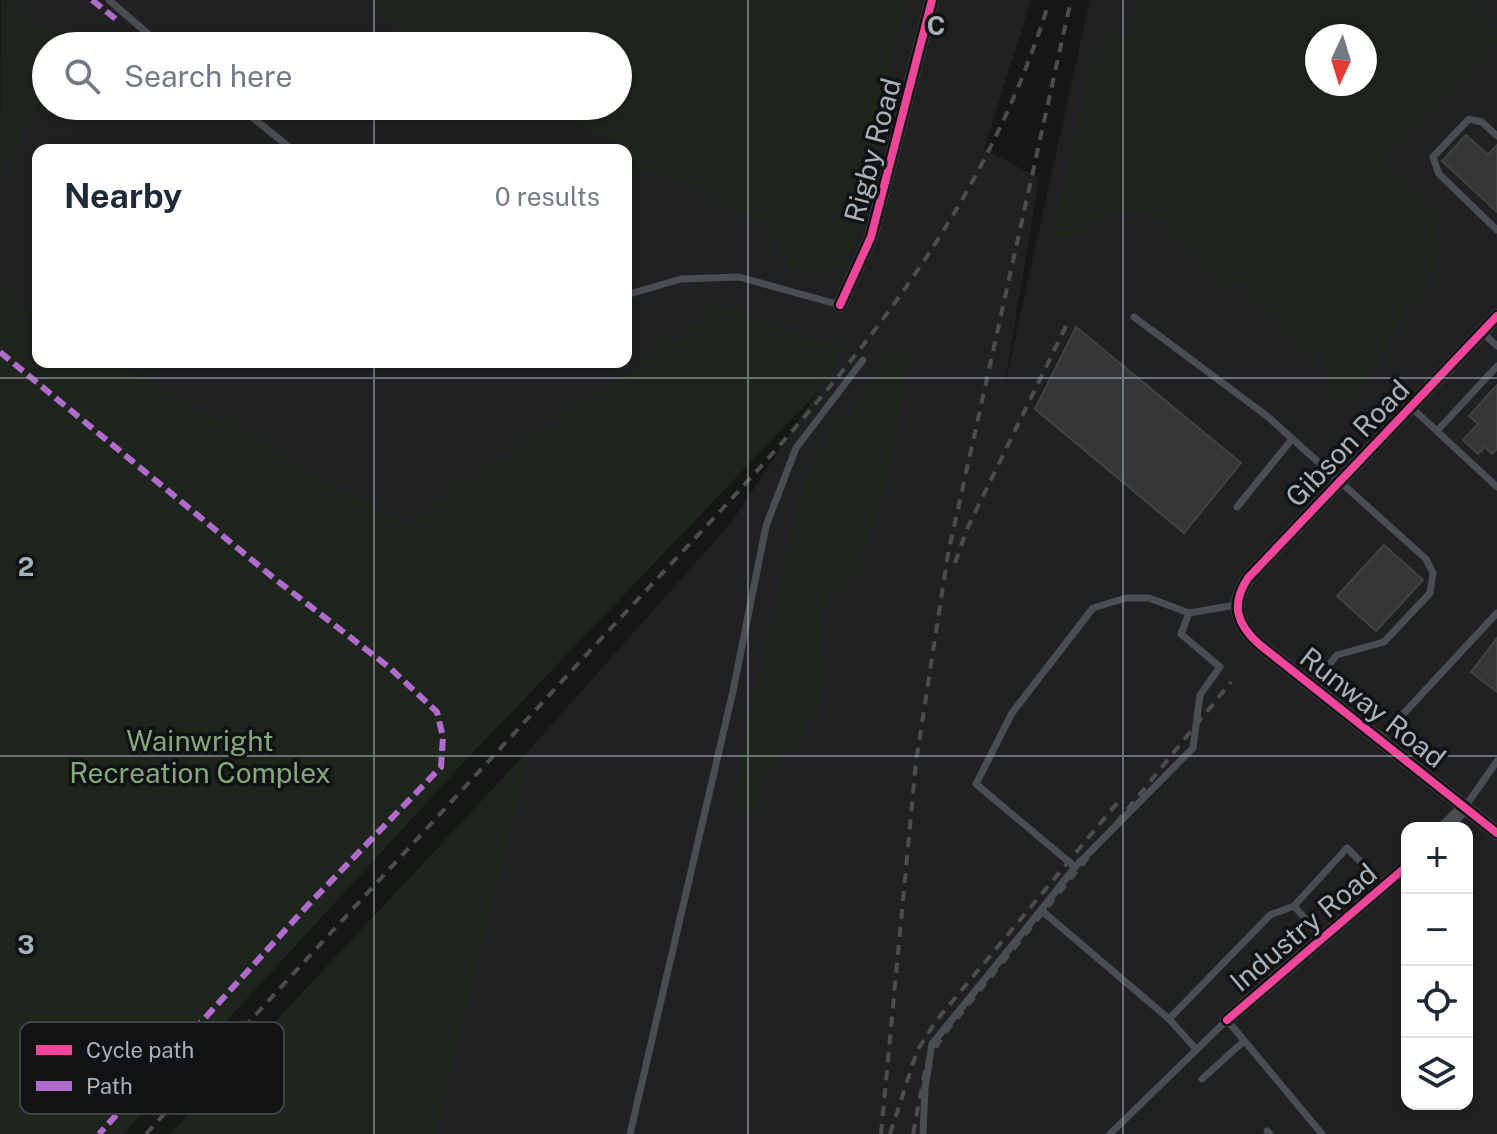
<!DOCTYPE html>
<html lang="en">
<head>
<meta charset="utf-8">
<style>
	:root { --surface:#fff; --page:#f6f6f7; --text:#1f2937; --muted:#747a83; --line:#e0e1e3 }
	body { margin:0; font-family:"Public Sans",sans-serif; background:var(--page); color:var(--text) }
	.controls { position:absolute; right:24px; bottom:24px; display:grid; overflow:hidden; border-radius:16px; box-shadow:0 4px 12px #0003 }
	.controls button { width:72px; height:72px; display:grid; place-items:center; padding:0; border:0; border-bottom:2px solid var(--line); background:var(--surface); color:var(--text); font:40px sans-serif }
	.compass { position:absolute; left:1305px; top:24px; width:72px; height:72px; border-radius:50%; background:var(--surface); box-shadow:0 4px 12px #0003; rotate:184deg }
	.list { margin:0; padding:0; list-style:none }
	h2 { display:flex; justify-content:space-between; align-items:center; height:104px; margin:0; padding:0 32px; font-size:34px }
	h2 small { font-size:26px; font-weight:400; color:var(--muted) }
	.icon { flex:none; width:44px; height:44px; fill:none; stroke:currentColor; stroke-width:2; stroke-linecap:round; stroke-linejoin:round }
	.map { position:relative; flex:none; width:1497px; height:1134px; overflow:hidden }
	.search { position:absolute; background:var(--surface); box-shadow:0 4px 12px #0003; left:32px; top:32px; width:600px; height:88px; display:flex; align-items:center; gap:20px; box-sizing:border-box; padding:0 28px; border-radius:44px; color:var(--muted); font-size:30px }
	.panel { position:absolute; background:var(--surface); box-shadow:0 4px 12px #0003; left:32px; top:144px; width:600px; height:224px; border-radius:16px }
	.map>svg:first-child { display:block }
</style>
</head>
<body>
<div class="map">
<svg width="1497" height="1134" viewBox="0 0 1497 1134">
	<rect width="100%" height="100%" fill="#171717"/>
	<path fill="#212124" fill-rule="evenodd" d="M1,0H1031L984,149L1039,178L1003,394L1090,0H1497V1134H436L530,749L731,523L845,351L725,306L406,526L116,362H626V150H38V318L0,296V171L46,97V106H618V46H74ZM1317,36H1365V84H1317ZM1407,828H1467V1104H1407Z"/>
	<g fill="#1e251d" fill-rule="evenodd">
		<polygon points="1,0 74,46 46,46 46,97 0,171"/>
		<path d="M364,0H905L850,256C839,276 801,282 787,261C781,252 782,242 774,232L704,189L646,173L633,164L628,150L546,106H618V46H419Z"/>
		<path d="M1156,0H1461L1497,30V42L1389,148C1381,199 1429,196 1437,235C1438,240 1440,249 1439,254C1436,270 1418,288 1409,301C1393,327 1373,386 1342,395L1332,388L1325,357L1318,349L1149,214C1098,201 1099,238 1059,238L1053,231L1087,82L1093,68ZM1317,36H1365V84H1317Z"/>
		<polygon points="0,296 38,318 38,362 116,362 406,525 725,306 846,351 816,394 463,763 123,1134 0,1134"/>
		<path d="M891,359L902,361L905,370C901,422 883,513 859,559C850,575 831,583 825,602C813,638 834,682 815,717C802,741 777,757 765,778C760,787 759,798 756,808L743,812L737,803L741,755L798,503L821,454Z"/>
		<polygon points="530,749 436,1134 170,1134"/>
	</g>
	<g fill="#353637" stroke="#404244" stroke-width="2">
		<polygon points="1466,135 1488,155 1497,145 1497,212 1442,161"/>
		<polygon points="1076,327 1241,463 1184,533 1035,409"/>
		<polygon points="1497,385 1497,449 1492,454 1485,447 1478,454 1463,440 1478,424 1469,416"/>
		<polygon points="1384,545 1423,580 1376,631 1337,596"/>
		<polygon points="1497,638 1497,692 1471,672"/>
	</g>
	<g fill="none" stroke-linecap="round" stroke-linejoin="round">
		<g stroke="#4b4e50" stroke-width="7">
			<polyline points="109,0 162,46"/>
			<polyline points="238,106 293,150"/>
			<polyline points="1497,136 1482,122 1469,119 1433,157 1439,174 1497,230"/>
			<polyline points="626,295 681,279 739,277 840,305"/>
			<polyline points="1134,317 1267,416 1426,559 1433,573 1430,593 1384,642 1337,655 1311,686"/>
			<polyline points="1482,332 1497,346"/>
			<polyline points="1411,407 1497,487"/>
			<polyline points="1437,431 1497,366"/>
			<polyline points="1237,507 1292,439"/>
			<polyline points="1379,740 1497,613"/>
			<polyline points="1465,807 1497,761"/>
			<polyline points="1075,867 976,784 1012,713 1093,608 1126,598 1149,598 1189,613 1236,605"/>
			<polyline points="1294,906 1323,939"/>
			<polyline points="1169,1019 1041,910 1075,867 1193,748 1200,695 1220,667 1181,634 1189,613"/>
			<polyline points="1196,1049 1169,1019 1270,915 1294,906 1347,848 1384,885"/>
			<polyline points="1202,1079 1244,1041"/>
			<polyline points="1267,1131 1270,1134"/>
			<polyline points="630,1134 733,691 766,526 796,448 863,360"/>
			<polyline points="923,1134 925,1088 932,1044 1041,910"/>
			<polyline points="1110,1134 1227,1020 1322,1134"/>
		</g>
		<g stroke="#4b4e50" stroke-width="14">
			<polyline points="840,305 871,237 932,0"/>
			<path d="M1497,316L1248,578C1230,605 1237,625 1260,645L1497,833"/>
			<polyline points="1444,828 1465,807"/>
			<polyline points="1227,1020 1407,866"/>
		</g>
		<g stroke="#4b4e4f" stroke-width="4" stroke-dasharray="10 8" stroke-linecap="butt">
			<polyline points="955,563 967,529 1066,326"/>
			<path d="M146,1134C293,974 440,814 587,654C771,454 965,273 1048,5"/>
			<polyline points="881,1134 916,762 948,554 1071,0"/>
			<polyline points="890,1134 917,1051 936,1021 1118,802"/>
			<polyline points="913,1134 926,1065 942,1037 1231,682"/>
		</g>
		<g stroke="#b06ccc" stroke-width="6" stroke-dasharray="12 6" stroke-linecap="butt">
			<polyline points="92,0 117,20"/>
			<polyline points="0,352 275,579 390,668 437,712 443,737 441,767 309,904 99,1134"/>
		</g>
		<defs>
			<g id="cycleway">
				<polyline points="840,305 871,237 932,0"/>
				<path d="M1497,316L1248,578C1230,605 1237,625 1260,645L1497,833"/>
				<polyline points="1227,1020 1407,866"/>
			</g>
		</defs>
		<use href="#cycleway" stroke="#111213" stroke-width="13"/>
		<use href="#cycleway" stroke="#ed469a" stroke-width="8"/>
	</g>
	<path fill="none" stroke="#a7b2ba" stroke-width="2" stroke-opacity="0.55" d="M374,0V46M748,0V1134M1123,0V1134M374,106V150M374,362V1134M0,378H1497M0,756H1497"/>
	<g text-anchor="middle" dominant-baseline="central" stroke-width="7" stroke-linejoin="round" paint-order="stroke">
		<g font-size="28" fill="#a7b2ba" stroke="#111213">
			<text transform="translate(872 150) rotate(-75)">Rigby Road</text>
			<text transform="translate(1347 443) rotate(-46)">Gibson Road</text>
			<text transform="translate(1373 707) rotate(38)">Runway Road</text>
			<text transform="translate(1303 927) rotate(-40)">Industry Road</text>
		</g>
		<g font-size="28" fill="#85a77c" stroke="#111213">
			<text x="200" y="740">Wainwright<tspan x="200" dy="32">Recreation Complex</tspan></text>
		</g>
	</g>
	<rect x="20" y="1022" width="264" height="92" rx="12" fill="#111213" stroke="#3e4245" stroke-width="2"/>
	<rect x="36" y="1045" width="36" height="10" fill="#ed469a"/>
	<rect x="36" y="1081" width="36" height="10" fill="#b06ccc"/>
	<g font-size="22" fill="#a7b2ba">
		<text x="86" y="1058">Cycle path</text>
		<text x="86" y="1094">Path</text>
	</g>
	<g font-size="26" text-anchor="middle" font-weight="bold" fill="#a7b2ba" stroke="#111213" stroke-width="7" stroke-linejoin="round" paint-order="stroke">
		<text x="936" y="35">C</text>
		<text x="26" y="576">2</text>
		<text x="26" y="954">3</text>
	</g>
</svg>
<div class="controls">
<button>+</button>
<button>−</button>
<button><svg class="icon" aria-label="locate" viewBox="0 0 24 24"><circle cx="12" cy="12" r="6"/><path d="M12 2v4M12 18v4M2 12h4M18 12h4"/></svg></button>
<button><svg class="icon" aria-label="layers" viewBox="0 0 24 24"><path d="M12 4l9 5-9 5-9-5zM3 14l9 5 9-5"/></svg></button>
</div>
<svg class="compass" viewBox="-18 -18 36 36"><path d="M0-13l5 13h-10z" fill="#e53935"/><path d="M0 13l5-13h-10z" fill="#747a83"/></svg>
<div class="search"><svg class="icon" aria-label="search" viewBox="0 0 24 24"><circle cx="10" cy="10" r="6"/><path d="M15 15l6 6"/></svg>Search here</div>
<section class="panel">
<h2>Nearby<small>0 results</small></h2>
<ul class="list">
</ul>
</section>
</div>
</body>
</html>
